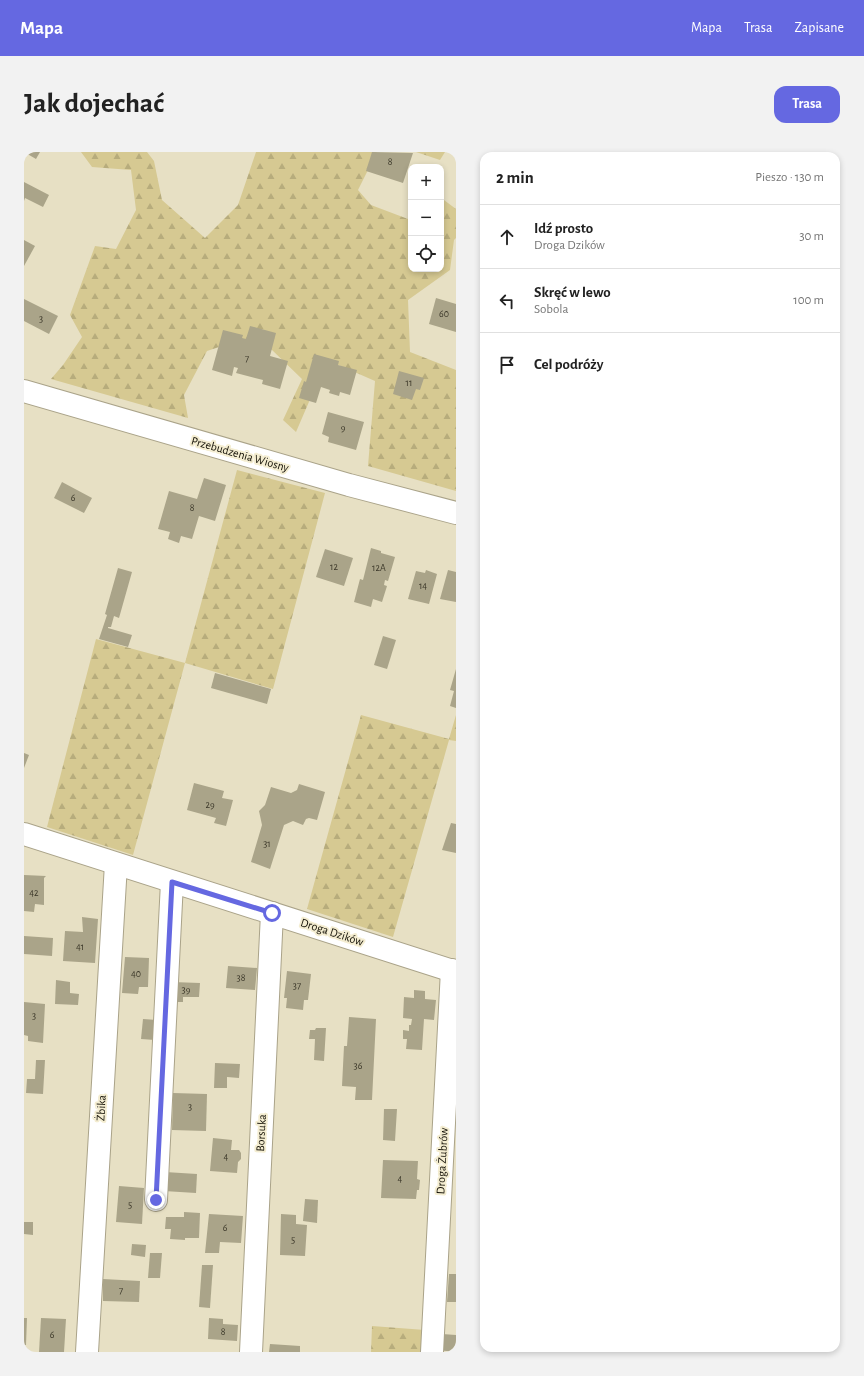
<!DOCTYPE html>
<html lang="pl">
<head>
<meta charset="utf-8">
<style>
	:root { --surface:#fff; --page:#f2f2f2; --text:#222; --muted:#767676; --line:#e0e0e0; --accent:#6568e1 }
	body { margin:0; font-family:"Alegreya Sans",sans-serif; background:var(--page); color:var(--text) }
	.controls { position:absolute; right:12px; top:12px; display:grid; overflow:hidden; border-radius:8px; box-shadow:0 2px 6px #0003 }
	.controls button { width:36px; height:36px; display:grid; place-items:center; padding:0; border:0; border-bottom:1px solid var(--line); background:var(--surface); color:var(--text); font:20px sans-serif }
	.stop { position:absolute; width:12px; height:12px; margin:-9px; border:3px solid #6568e1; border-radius:50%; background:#fff }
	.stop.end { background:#6568e1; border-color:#fff; box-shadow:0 1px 4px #0008 }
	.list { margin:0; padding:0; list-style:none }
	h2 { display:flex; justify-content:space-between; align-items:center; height:52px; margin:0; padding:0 16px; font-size:17px }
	h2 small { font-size:13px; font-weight:400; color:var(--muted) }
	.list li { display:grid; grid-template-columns:26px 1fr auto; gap:12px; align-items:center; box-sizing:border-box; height:64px; padding:0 16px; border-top:1px solid var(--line) }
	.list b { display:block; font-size:15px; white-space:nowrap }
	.list p { margin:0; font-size:13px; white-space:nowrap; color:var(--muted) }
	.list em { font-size:13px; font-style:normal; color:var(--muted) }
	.icon { flex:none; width:22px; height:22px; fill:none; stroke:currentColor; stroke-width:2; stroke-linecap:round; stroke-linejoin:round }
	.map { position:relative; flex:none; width:432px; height:1200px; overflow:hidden; border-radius:12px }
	header { display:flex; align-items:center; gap:24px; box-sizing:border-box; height:56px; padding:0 20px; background:var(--accent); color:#fff }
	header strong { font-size:19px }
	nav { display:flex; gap:22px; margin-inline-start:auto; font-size:14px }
	.intro { display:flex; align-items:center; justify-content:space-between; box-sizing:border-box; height:96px; padding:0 24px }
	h1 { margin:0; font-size:28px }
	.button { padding:10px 18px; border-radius:12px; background:var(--accent); color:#fff; font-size:14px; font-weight:700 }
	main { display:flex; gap:24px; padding:0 24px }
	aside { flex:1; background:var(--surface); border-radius:12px; box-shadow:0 2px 6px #0003 }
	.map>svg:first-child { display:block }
</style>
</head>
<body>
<header>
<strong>Mapa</strong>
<nav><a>Mapa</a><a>Trasa</a><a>Zapisane</a></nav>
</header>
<div class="intro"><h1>Jak dojechać</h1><a class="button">Trasa</a></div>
<main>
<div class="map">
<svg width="432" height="1200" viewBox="0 0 432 1200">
	<defs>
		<pattern id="forest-firs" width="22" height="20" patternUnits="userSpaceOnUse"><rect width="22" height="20" fill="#d6c992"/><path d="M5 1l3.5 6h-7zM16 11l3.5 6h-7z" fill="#b7ac7c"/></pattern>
	</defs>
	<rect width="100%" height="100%" fill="#e7e0c4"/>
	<g fill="url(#forest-firs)">
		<polygon points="57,0 123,0 130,9 138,48 181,86 214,53 232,0 353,0 334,38 347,53 384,67 387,66 387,117 417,117 417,49 420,48 432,57 432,86 430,88 426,118 384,148 386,200 432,218 432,339 344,314 351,229 303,208 272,280 259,268 278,227 248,198 213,189 183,199 160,243 164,266 27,227 39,213 58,185 46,163 71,94 92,97 112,58 107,18 68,15"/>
		<polygon points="392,0 421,0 416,8"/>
		<polygon points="213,318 301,341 249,537 161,511 109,703 23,675 72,487 161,511"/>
		<polygon points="337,563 425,587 432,563 432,589 425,588 369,785 283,757"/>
		<polygon points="348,1174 401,1178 400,1200 347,1200"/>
	</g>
	<g fill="#aaa489">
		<polygon points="0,0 16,0 12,7"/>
		<polygon points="348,0 389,1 379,31 342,19"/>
		<polygon points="0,30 25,43 19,55 1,46 0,49"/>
		<polygon points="0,88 11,94 0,114"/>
		<polygon points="412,146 432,152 432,180 405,172"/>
		<polygon points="0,147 34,164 25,182 0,169"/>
		<polygon points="226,174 252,181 246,204 264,209 256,237 238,232 239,228 212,221 214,216 210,215 208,224 188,218 199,178 219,183 218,186 222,187"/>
		<polygon points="290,202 315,209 314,213 333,218 326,243 316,240 315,244 305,241 306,238 297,235 292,251 275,246 280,229 282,230"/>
		<polygon points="375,219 400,226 396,238 392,237 388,248 369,242"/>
		<polygon points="304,260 340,270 332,298 304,290 305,285 298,282"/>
		<polygon points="180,326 202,333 191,369 175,364 168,387 157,384 155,391 144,387 146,380 134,377 145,339 173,347"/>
		<polygon points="38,330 68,346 60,361 30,346"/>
		<polygon points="347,396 357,399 357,401 371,405 364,429 361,428 360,433 363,434 358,450 349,447 347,455 330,450 336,427 339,428"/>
		<polygon points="301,397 329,406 320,434 292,425"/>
		<polygon points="94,416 108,420 95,466 90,464 87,475 84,475 84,476 108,483 104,495 75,487 83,463 81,462"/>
		<polygon points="402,418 413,422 405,452 384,447 392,419 401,421"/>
		<polygon points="424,418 432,420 432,450 416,447"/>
		<polygon points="359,484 372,488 363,517 350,513"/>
		<polygon points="432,517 432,556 426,554 430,539 426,538"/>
		<polygon points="191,521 247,537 243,552 187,536"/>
		<polygon points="0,601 5,603 0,616"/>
		<polygon points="170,631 200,639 198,646 209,648 202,674 190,671 192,666 163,658"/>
		<polygon points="275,632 301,640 293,668 285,666 282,667 279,673 269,669 260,673 246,717 227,710 238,673 235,659 241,653 247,635 267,641 273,638"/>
		<polygon points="427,671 432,672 432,701 418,698"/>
		<polygon points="0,723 22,724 20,726 20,753 11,752 10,760 0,759"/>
		<polygon points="58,765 74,767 71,811 39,809 41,779 59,780"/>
		<polygon points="0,784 29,786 28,804 0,802"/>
		<polygon points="101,805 125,806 124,835 115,835 114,842 98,841"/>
		<polygon points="204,814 233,816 231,838 202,836"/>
		<polygon points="263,819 287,822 284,848 280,848 279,858 262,856 263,846 260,846"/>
		<polygon points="32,828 46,830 46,841 55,842 54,853 31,852"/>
		<polygon points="148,830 176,831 175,845 159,845 159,850 151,850"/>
		<polygon points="390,838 401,839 401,847 412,848 410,868 400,867 398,898 382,897 383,887 379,887 379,878 385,879 385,873 387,873 388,867 379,866 380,845 390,846"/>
		<polygon points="0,850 21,852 19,891 4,889 4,884 0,883"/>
		<polygon points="325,865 352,867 348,948 331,948 332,935 318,934 320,894 323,894"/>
		<polygon points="119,867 133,868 131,888 117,887"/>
		<polygon points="292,876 302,876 300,909 290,908 291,887 285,887 286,878 291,878"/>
		<polygon points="12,908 21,908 19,942 2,941 3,927 11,927"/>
		<polygon points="191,911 216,912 215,926 203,925 203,936 190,936"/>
		<polygon points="149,941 183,942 182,979 148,978"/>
		<polygon points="360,957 373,957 371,989 359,988"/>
		<polygon points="189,986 208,988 207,998 215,998 217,1001 217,1007 214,1010 213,1021 186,1019"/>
		<polygon points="359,1008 394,1009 393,1027 396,1028 395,1038 393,1038 392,1047 357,1046"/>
		<polygon points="141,1020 173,1022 172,1041 140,1039"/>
		<polygon points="95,1034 120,1036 118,1072 92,1070"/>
		<polygon points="281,1047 294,1048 293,1071 279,1069"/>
		<polygon points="160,1060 176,1061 175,1086 161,1086 161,1088 146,1087 147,1077 141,1077 142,1065 160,1065"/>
		<polygon points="185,1062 219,1064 217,1091 196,1090 195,1101 181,1101"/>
		<polygon points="257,1062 272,1063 272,1072 283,1073 281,1104 256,1103"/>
		<polygon points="0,1070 9,1070 9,1083 0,1082"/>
		<polygon points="108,1092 122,1093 121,1105 107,1103"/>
		<polygon points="126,1101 138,1101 136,1126 124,1126"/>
		<polygon points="178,1113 189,1113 186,1156 175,1155"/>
		<polygon points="425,1122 432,1122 432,1150 423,1150"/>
		<polygon points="79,1127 116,1129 115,1150 79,1149"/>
		<polygon points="0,1166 3,1166 2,1193 0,1193"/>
		<polygon points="17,1166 42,1167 40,1200 15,1200"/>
		<polygon points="185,1166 199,1167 199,1172 214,1173 213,1189 184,1187"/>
		<polygon points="418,1182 432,1183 432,1200 413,1198"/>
		<polygon points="246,1192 276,1194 276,1200 245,1200"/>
	</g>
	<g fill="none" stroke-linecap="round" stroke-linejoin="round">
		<defs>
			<g id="minor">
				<polyline points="0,239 325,333 432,361"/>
				<polyline points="0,682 432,820"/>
				<polyline points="132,1048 148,730"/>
				<polyline points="63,1200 92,712"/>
				<polyline points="227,1200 248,761"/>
				<polyline points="408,1200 428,818"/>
			</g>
		</defs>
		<use href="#minor" stroke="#aaa389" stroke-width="24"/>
		<use href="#minor" stroke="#fff" stroke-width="22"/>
	</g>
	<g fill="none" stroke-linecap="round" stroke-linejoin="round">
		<polyline stroke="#6568e1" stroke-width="5" points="132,1048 148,730 248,761"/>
	</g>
	<g text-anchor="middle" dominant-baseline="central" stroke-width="4" stroke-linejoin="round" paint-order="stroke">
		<g font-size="10" fill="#3a3628">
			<text x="366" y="10">8</text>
			<text x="420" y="162">60</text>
			<text x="17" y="167">3</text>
			<text x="223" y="207">7</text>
			<text x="385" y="231">11</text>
			<text x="319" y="276">9</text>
			<text x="49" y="346">6</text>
			<text x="168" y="356">8</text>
			<text x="310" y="415">12</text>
			<text x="355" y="416">12A</text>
			<text x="399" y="434">14</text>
			<text x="186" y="653">29</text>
			<text x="243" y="692">31</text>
			<text x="10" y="741">42</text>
			<text x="56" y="795">41</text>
			<text x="112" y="822">40</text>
			<text x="217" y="826">38</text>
			<text x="273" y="834">37</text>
			<text x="162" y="838">39</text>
			<text x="10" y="864">3</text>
			<text x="334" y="914">36</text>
			<text x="166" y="955">3</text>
			<text x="202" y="1005">4</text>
			<text x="376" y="1027">4</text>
			<text x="106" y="1053">5</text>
			<text x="201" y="1076">6</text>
			<text x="269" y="1088">5</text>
			<text x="97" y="1139">7</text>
			<text x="199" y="1180">8</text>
			<text x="28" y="1183">6</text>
		</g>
		<g font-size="12" fill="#141107" stroke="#f4edd1">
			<text transform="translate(216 302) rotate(16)">Przebudzenia Wiosny</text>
			<text transform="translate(308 780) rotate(18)">Droga Dzików</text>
			<text transform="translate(77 956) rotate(-87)">Żbika</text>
			<text transform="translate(237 981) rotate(-87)">Borsuka</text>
			<text transform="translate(418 1009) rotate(-87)">Droga Żubrów</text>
		</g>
	</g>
</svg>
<div class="controls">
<button>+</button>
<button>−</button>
<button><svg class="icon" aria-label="locate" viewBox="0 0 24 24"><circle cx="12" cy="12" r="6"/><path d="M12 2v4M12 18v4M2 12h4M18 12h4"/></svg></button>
</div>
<div class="stop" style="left:248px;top:761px"></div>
<div class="stop end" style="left:132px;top:1048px"></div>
</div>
<aside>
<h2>2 min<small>Pieszo · 130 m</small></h2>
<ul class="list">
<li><svg class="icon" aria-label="ahead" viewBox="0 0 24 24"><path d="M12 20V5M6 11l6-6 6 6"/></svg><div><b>Idź prosto</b><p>Droga Dzików</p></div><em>30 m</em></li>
<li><svg class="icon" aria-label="left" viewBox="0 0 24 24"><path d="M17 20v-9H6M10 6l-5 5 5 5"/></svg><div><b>Skręć w lewo</b><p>Sobola</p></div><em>100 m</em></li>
<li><svg class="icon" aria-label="arrive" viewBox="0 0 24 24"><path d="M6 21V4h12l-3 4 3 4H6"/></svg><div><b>Cel podróży</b></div></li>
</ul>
</aside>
</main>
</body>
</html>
